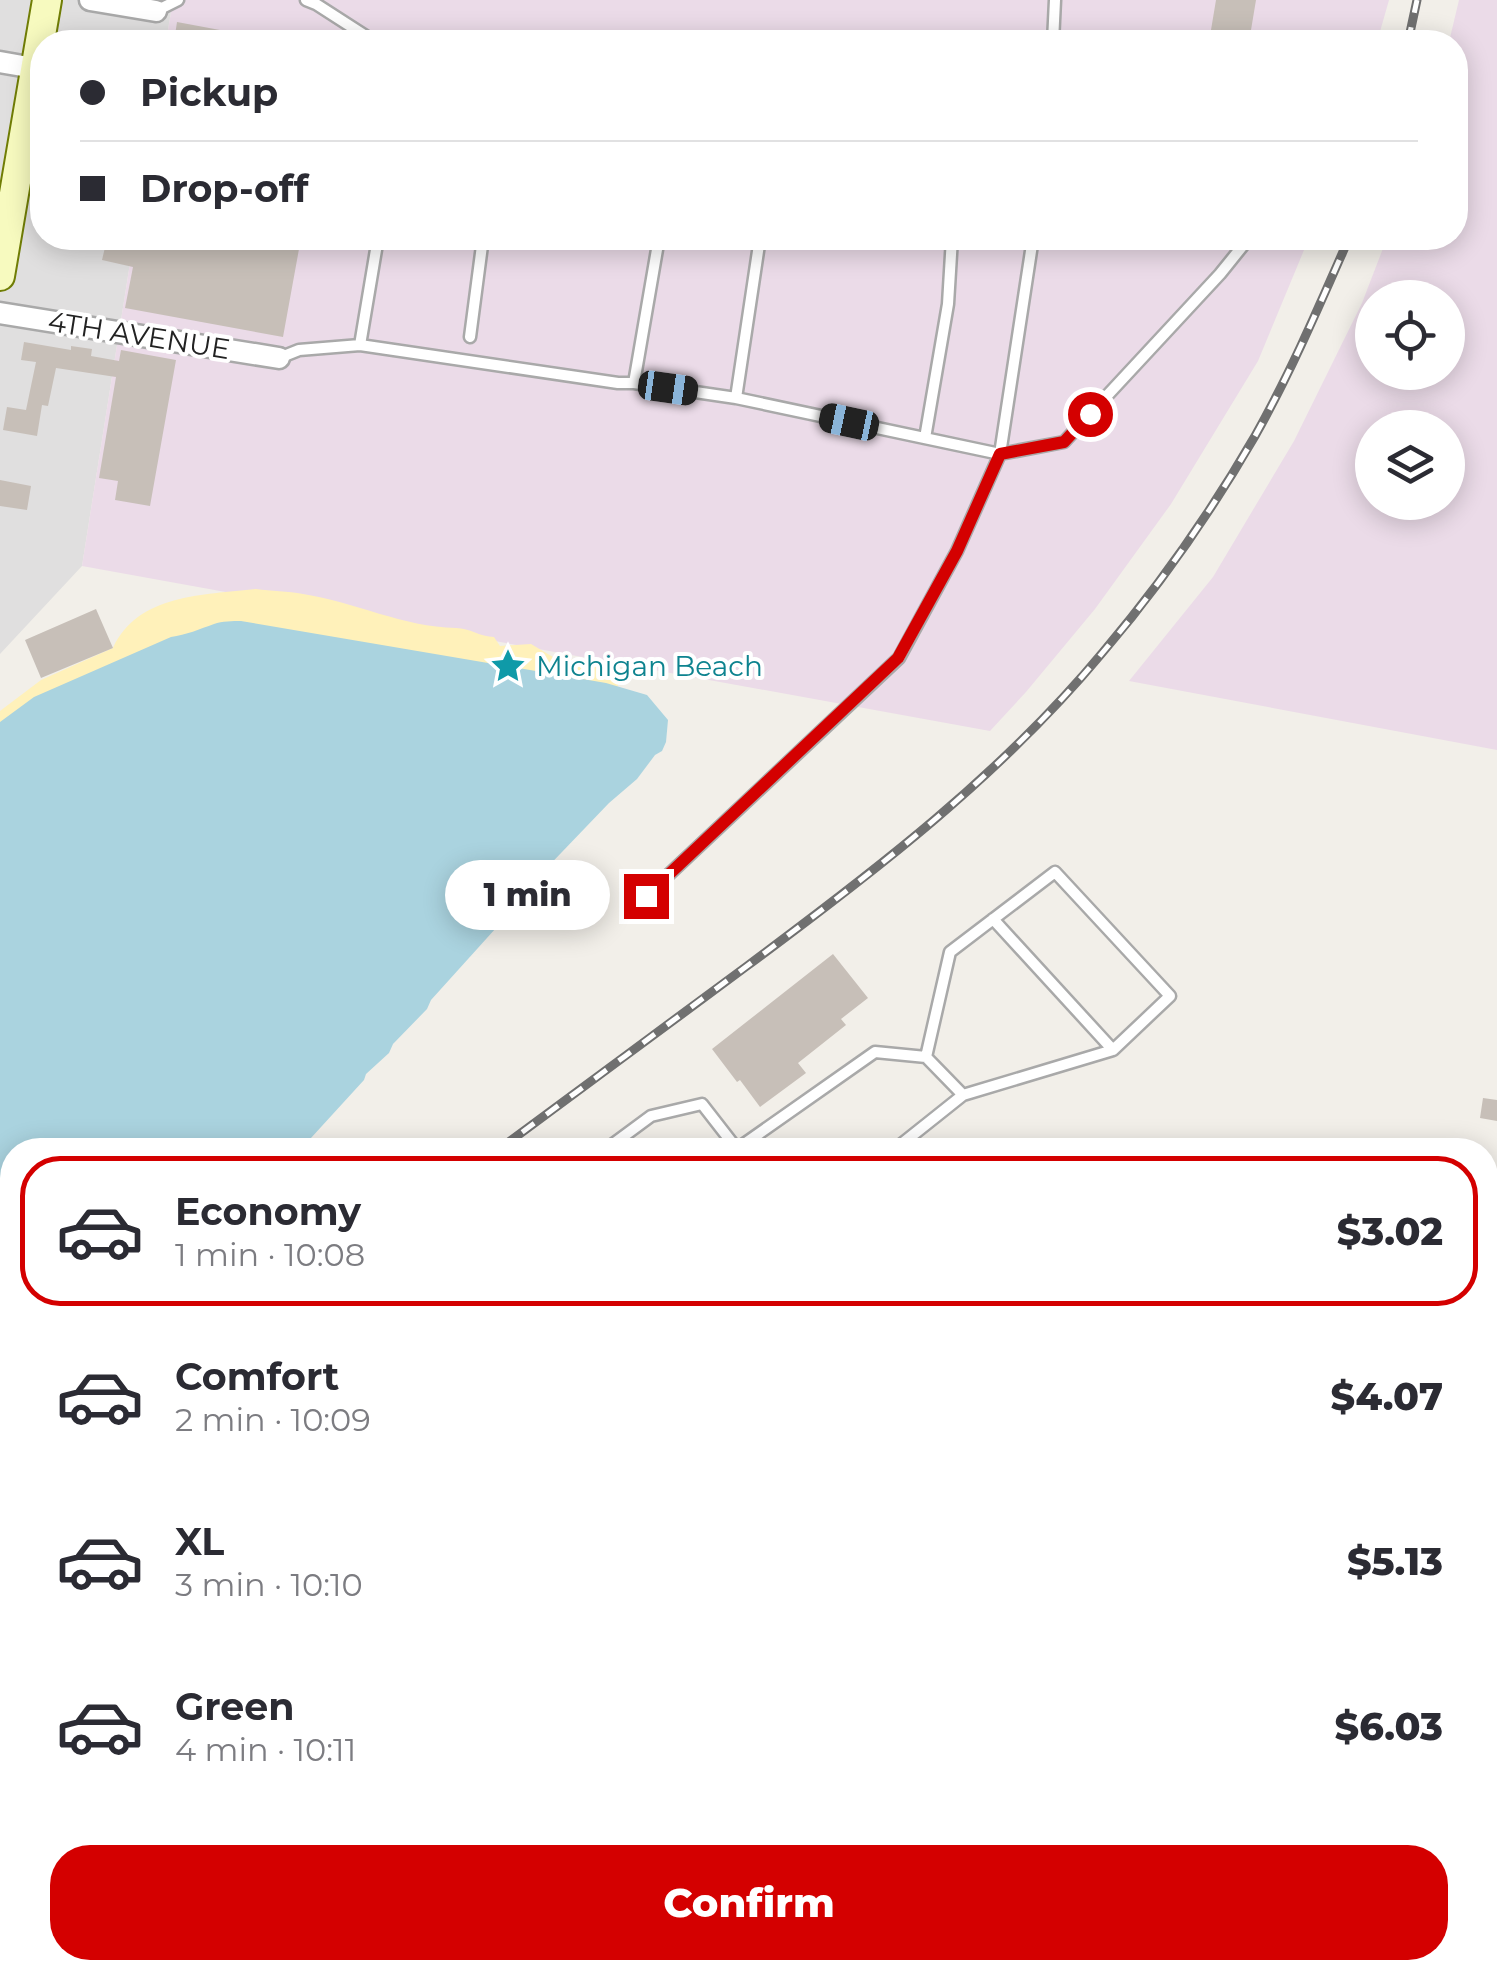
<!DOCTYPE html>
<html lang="en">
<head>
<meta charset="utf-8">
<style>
	body { margin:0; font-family:Montserrat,sans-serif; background:#f2f2f3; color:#2b2b33; height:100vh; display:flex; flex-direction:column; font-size:38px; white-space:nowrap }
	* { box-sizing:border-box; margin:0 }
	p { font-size:32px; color:#7c7c81 }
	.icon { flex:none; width:55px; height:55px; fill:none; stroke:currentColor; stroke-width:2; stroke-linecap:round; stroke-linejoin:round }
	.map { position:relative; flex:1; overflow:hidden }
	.panel { position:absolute; left:0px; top:1138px; width:1498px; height:842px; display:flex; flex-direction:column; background:#fff; border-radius:40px 40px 0 0; box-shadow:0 5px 25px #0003 }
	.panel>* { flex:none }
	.guide { position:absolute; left:30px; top:30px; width:1438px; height:220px; border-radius:40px; box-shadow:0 5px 25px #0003; display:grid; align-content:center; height:220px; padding:0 50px; background:#fff }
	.controls { position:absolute; left:1355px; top:280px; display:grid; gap:20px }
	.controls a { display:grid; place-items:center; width:110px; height:110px; border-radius:50%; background:#fff; box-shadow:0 5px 25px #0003; font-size:50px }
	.end { position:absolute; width:45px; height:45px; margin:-22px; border:12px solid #d40000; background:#fff; box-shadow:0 0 0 5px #fff }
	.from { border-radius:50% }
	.bubble { position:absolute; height:70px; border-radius:35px; background:#fff; box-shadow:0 5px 25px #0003; font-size:32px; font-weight:800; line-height:70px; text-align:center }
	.car { position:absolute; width:30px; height:60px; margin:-30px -15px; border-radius:12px; box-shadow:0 0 8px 2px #0007; background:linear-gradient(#222 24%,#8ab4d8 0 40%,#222 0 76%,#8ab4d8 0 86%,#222 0) }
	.guide b { display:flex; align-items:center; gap:35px; height:95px; font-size:38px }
	.guide b+b { border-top:2px solid #e1e1e2 }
	.guide i { width:25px; height:25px; background:#2b2b33 }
	ul { padding:18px 0 0; list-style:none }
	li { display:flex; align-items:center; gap:30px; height:150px; margin:0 20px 15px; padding:0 30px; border:5px solid transparent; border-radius:40px }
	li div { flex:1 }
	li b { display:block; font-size:38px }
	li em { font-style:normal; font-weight:800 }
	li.on { border-color:#d40000 }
	li>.icon { width:90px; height:90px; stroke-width:1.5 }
	.cta { display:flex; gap:20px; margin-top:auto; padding:20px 50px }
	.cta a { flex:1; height:115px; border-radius:40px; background:#d40000; color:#fff; font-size:40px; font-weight:800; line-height:115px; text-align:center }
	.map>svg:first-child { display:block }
	.residential { fill:#e0dfdf }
	.industrial { fill:#ebdbe8; fill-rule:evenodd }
	.sand { fill:#fff1ba }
	.water { fill:#aad3df }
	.building { fill:#c7bfb8 }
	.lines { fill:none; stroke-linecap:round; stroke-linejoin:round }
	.lane-casing { stroke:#a9a9a9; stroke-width:15 }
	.street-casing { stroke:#a9a9a9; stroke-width:25 }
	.secondary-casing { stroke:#707d05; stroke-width:32 }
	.highway-casing { stroke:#dc2a67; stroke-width:40 }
	.lane { stroke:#fff; stroke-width:10 }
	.street { stroke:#fff; stroke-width:20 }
	.secondary { stroke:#f7fabf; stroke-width:28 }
	.highway { stroke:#e892a2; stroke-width:35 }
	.rail-casing { stroke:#707070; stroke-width:9 }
	.rail { stroke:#fff; stroke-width:5; stroke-dasharray:15; stroke-linecap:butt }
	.highway-bridge-casing { stroke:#dc2a67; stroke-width:40; stroke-linecap:butt }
	.highway-bridge { stroke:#e892a2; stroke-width:35 }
	.route { stroke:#d40000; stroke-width:12 }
	.labels { text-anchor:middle; stroke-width:8; stroke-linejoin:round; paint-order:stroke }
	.street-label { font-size:28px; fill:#222; stroke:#fff }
	.culture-label { font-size:28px; fill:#0d838f; stroke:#fff; text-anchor:start }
</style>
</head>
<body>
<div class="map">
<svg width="1497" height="1978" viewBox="0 0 1497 1978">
	<rect width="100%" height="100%" fill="#f2efe9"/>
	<path class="residential" d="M0 0H173L166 42H42V238H134L82 566 0 654Z
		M0 1804 12 1806V1968H1485V1956L1497 1958V1978H0Z"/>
	<path class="industrial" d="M173 0H1389L1377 42H166Z
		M1459 0H1497V750L1129 681 1213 577 1294 441 1362 303 1387 238H1455V42H1449ZM1372 298H1448V372H1372ZM1372 428H1448V502H1372Z
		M134 238H1309L1258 361 1171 504 1095 609 1026 692 990 731 82 566Z"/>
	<path class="sand" d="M256 589C271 591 288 591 303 594 355 602 403 627 456 628 470 628 480 637 494 637L500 646 531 644 553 657 599 663 625 673 613 694 0 741V711L41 680 113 648C138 594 203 595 256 589Z"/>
	<path class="water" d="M241 621 606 683 647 695 668 720 666 742 662 751 655 755 637 779 609 803 538 877 525 896 431 1000 427 1009 393 1044 389 1053 366 1074 364 1080 300 1150H12V1389L0 1399V722L34 697 171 637C186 635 200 629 214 624 222 621 233 621 241 621Z"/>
	<path class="building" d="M1216 0H1256L1249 42H1209Z
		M177 22 252 36 251 42H174Z
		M138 238H301L283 337 125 308 133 267 102 260 107 239 136 246Z
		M24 342 71 350V346L92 349 91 356 119 361 121 350 176 360 150 506 115 500 118 481 99 478 116 377 56 368 48 406 42 405 37 436 3 430 7 407 26 410 36 362 21 360Z
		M0 480 31 486 27 510 0 506Z
		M96 609 113 648 41 678 25 640Z
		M833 954 868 998 841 1019 846 1025 798 1063 806 1073 760 1107 740 1080 737 1082 712 1049Z
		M1483 1098 1497 1100V1121L1480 1118Z"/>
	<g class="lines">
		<defs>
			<path id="lane" d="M306 0 316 4 375 42
				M156 11 178 0
				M1053 42 1055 0
				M659 238 634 383 736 398 1000 454 1064 442 1220 274 1249 238
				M470 337 483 238
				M360 345 618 383H634
				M279 358 299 350 360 345 378 238
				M736 398 760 238
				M925 438 948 304 952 238
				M646 896 899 658 957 551 1000 454 1033 238
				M926 1057 950 952 1055 872 1170 996 1113 1050 993 919
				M963 1095 1113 1050
				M605 1150 651 1116 702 1104 737 1149 875 1052 926 1057 963 1095 894 1150
				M0 1601 12 1592"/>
			<path id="street" d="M90 0 156 11
				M0 62 34 68
				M0 313 279 358
				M1485 1239 1497 1240
				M1485 1777 1497 1779
				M315 1978 318 1968
				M1090 1978 1091 1968"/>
			<path id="secondary" d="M0 276 47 0"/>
			<path id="highway" d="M0 1468 12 1472
				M1485 1831 1497 1833
				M1485 1889 1497 1891"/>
		</defs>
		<use href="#lane" class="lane-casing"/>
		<use href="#street" class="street-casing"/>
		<use href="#secondary" class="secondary-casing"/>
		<use href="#highway" class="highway-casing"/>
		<use href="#lane" class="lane"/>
		<use href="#street" class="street"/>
		<use href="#secondary" class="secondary"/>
		<use href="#highway" class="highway"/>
		<defs>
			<path id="rail" d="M1408 42 1417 0
				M498 1150C581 1089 664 1027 747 966 875 871 1001 775 1103 652 1160 585 1211 512 1255 436 1291 372 1320 304 1349 238
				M0 1533 12 1524"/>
		</defs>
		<use href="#rail" class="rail-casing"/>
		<use href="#rail" class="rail"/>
		<defs>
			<path id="highway-bridge" d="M0 1533 12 1537"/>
		</defs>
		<use href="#highway-bridge" class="highway-bridge-casing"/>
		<use href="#highway-bridge" class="highway-bridge"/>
	</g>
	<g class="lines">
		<path class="route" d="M646 896 898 658 957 551 1000 454 1064 442 1090 414"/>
	</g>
	<defs>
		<symbol id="sight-bare" viewBox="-9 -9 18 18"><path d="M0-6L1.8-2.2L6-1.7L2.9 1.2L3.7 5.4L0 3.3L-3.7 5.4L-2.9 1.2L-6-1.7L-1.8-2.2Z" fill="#0f9aa8" stroke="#fff" stroke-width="2.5" paint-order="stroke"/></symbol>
	</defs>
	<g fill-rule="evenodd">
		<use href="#sight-bare" x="483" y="641" width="50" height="50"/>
	</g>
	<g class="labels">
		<g class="street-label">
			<text transform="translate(139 335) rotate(9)" y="10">4TH AVENUE</text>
		</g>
		<g class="culture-label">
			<text x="536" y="676">Michigan Beach</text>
		</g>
	</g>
</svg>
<div class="controls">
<a><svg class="icon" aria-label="locate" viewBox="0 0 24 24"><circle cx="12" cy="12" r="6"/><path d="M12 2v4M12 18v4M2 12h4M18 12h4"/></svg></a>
<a><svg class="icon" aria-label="layers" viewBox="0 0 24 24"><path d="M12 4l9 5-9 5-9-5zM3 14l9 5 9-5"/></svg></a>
</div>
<i class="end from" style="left:1090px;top:414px"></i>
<i class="end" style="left:646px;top:896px"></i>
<div class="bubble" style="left:445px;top:860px;width:165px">1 min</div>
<i class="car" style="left:668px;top:388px;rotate:98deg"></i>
<i class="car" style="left:849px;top:422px;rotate:282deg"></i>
<div class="guide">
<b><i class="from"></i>Pickup</b>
<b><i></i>Drop-off</b>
</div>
<section class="panel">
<ul>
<li class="on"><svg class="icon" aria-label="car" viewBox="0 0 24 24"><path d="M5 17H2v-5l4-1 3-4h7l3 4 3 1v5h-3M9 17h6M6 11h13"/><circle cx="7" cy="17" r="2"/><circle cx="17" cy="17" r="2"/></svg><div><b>Economy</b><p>1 min · 10:08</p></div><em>$3.02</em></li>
<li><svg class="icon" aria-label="car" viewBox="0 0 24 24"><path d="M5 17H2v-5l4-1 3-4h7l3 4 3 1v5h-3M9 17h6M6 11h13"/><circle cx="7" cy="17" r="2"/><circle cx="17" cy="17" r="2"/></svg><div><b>Comfort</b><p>2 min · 10:09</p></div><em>$4.07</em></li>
<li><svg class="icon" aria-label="car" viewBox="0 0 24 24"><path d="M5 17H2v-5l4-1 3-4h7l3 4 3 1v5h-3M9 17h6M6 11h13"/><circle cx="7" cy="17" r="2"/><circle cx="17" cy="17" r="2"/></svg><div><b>XL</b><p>3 min · 10:10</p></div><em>$5.13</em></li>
<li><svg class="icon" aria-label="car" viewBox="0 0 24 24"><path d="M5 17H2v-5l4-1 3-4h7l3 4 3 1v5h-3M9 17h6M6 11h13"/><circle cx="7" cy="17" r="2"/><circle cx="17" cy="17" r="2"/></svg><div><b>Green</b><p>4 min · 10:11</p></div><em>$6.03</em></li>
</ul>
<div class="cta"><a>Confirm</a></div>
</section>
</div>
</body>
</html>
